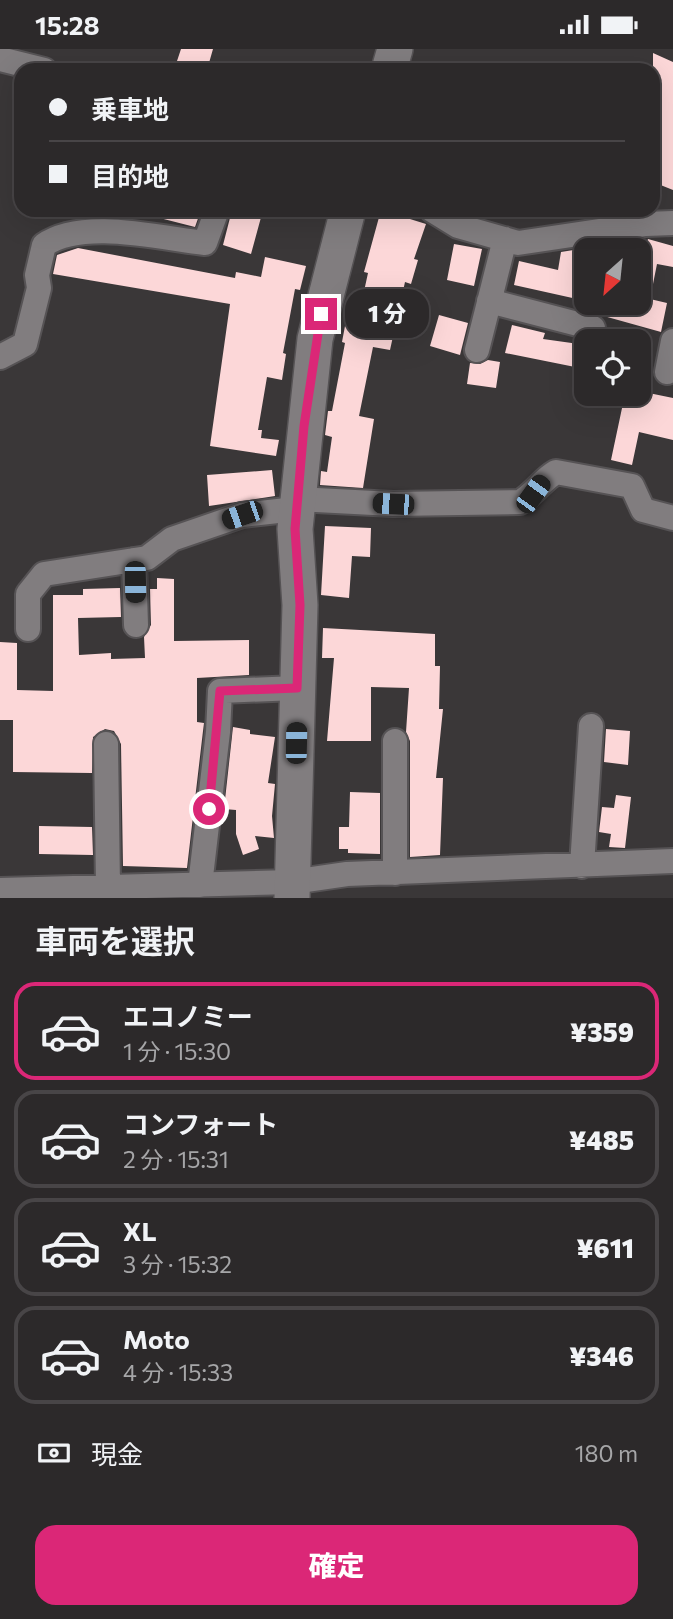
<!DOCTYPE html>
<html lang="ja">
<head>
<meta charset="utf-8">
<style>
	body { margin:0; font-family:Commissioner,"Noto Sans JP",sans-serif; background:#343132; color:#f1f3f6; height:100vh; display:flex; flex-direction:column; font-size:26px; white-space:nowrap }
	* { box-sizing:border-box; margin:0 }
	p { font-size:23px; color:#a6a6a8 }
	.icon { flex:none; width:38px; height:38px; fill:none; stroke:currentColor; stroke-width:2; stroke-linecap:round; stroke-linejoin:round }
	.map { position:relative; height:849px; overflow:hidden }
	.sheet { display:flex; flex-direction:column; background:#2c292a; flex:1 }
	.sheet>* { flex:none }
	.banner { position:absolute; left:14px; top:14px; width:646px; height:154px; border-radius:21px; box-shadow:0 7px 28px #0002,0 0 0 2px #484547; display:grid; align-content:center; height:154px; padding:0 35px; background:#2c292a }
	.needle { width:46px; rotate:207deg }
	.fabs { position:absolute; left:574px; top:189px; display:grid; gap:14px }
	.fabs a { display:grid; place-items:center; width:77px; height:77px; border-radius:14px; background:#2c292a; box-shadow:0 7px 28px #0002,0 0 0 2px #484547; font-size:35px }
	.end { position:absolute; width:32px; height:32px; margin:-16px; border:9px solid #db2777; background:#fff; box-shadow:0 0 0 4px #fff }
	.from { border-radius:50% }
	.bubble { position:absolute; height:49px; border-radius:21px; background:#2c292a; box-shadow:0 7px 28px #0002,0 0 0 2px #484547; font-size:23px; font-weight:800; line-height:49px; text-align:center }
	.car { position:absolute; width:21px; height:42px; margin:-21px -10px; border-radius:9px; box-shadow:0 0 5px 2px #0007; background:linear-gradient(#222 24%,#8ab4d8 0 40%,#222 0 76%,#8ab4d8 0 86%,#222 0) }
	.banner b { display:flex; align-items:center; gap:24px; height:66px; font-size:26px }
	.banner b+b { border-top:2px solid #484547 }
	.banner i { width:18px; height:18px; background:#f1f3f6 }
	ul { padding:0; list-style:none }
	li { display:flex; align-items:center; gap:21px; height:98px; margin:0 14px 10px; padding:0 21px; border:4px solid #484547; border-radius:21px }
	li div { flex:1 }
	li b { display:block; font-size:26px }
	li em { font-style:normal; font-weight:800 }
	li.selected { border-color:#db2777 }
	li>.icon { width:63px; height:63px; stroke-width:1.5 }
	h2 { padding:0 35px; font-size:32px; line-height:84px }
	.pay { display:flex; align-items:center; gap:18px; height:77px; padding:0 35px; font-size:26px }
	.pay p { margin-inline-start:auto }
	.action { display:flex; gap:14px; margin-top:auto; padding:14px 35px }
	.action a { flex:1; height:80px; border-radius:21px; background:#db2777; color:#fff; font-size:28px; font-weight:800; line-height:80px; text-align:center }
	.status { display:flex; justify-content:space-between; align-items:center; height:49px; padding:0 35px; background:#2c292a; direction:ltr }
	.status svg { height:19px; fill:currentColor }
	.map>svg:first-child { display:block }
	.building { fill:#fcd7d8 }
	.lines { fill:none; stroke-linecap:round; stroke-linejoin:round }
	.street-casing { stroke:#565355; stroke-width:28 }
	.secondary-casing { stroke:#565355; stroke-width:38 }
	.street { stroke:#817d7f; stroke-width:24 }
	.secondary { stroke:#817d7f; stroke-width:35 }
	.route { stroke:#db2777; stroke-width:9 }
</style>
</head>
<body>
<div class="status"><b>15:28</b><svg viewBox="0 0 49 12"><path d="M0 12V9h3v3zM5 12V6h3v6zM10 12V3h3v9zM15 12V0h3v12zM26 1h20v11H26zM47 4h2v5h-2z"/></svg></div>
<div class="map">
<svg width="673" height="849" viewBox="0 0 673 849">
	<rect width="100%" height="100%" fill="#3a3738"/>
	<path class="building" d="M181 0H213L207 21H174Z
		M653 4 673 13V141L653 133Z
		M145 161H201L195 178 144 165Z
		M232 161H263L251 205 223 196Z
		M381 161 426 175 414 210 418 211 411 235 405 233 390 301 373 298 359 367 374 370 363 439 320 436 321 422 327 423 332 388 325 386 328 362H332L345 294 342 293 345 277 356 279 368 224 364 223Z
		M648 190 673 197V218L657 215 650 250 667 254 661 283 575 259 576 254H639V191L647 193Z
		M454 195 482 200 474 237 447 231Z
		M78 199 235 229 236 223 261 228 265 208 306 217 300 241 295 240 283 304 286 305 282 331 267 328 258 381H262L261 389 279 391 276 407 210 397 230 255 53 225 57 206Z
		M586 199V252L514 236 519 212 558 221 561 203Z
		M439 266 468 274 460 306 430 297Z
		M512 276 545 284 543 290 586 296 585 320 505 304Z
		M488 311 500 313 496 339 467 335 470 314 480 315Z
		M639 342 673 349V391L639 383 632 416 611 411 625 345H639Z
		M272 421 275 447 209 457 207 426Z
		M325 477 371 479 370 508 352 507 349 549 321 546Z
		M157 529 174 530V592L249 591V626L197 629V673L204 674 203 682 187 819 123 817 121 695 114 682 105 680 93 688 92 724 13 723V671H0V593L17 594V641L53 642V546H83V540L120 539 121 568 78 569 79 606 111 604V610L145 609 144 588 151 576 150 540H157Z
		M323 579 435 585V617H440L439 660H443L436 729H443L440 806 410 808V692L406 683 409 639 371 638V692H327L334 609H322Z
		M233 678 250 681V685L275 688 268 734 275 735 272 767 274 789 255 787 259 800 243 806 236 785V761L224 760Z
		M606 680 630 682 628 716 604 713Z
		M350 743 380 744V805L348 804V800H339V778H349Z
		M616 746 631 748 625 799 609 798 611 785 599 783 602 758 614 759Z
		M39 777 92 778 93 806 39 805Z"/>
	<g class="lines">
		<defs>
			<path id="street" d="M0 10 44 21
				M432 161 458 177 518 194 646 175 673 174
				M489 252 593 279
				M477 301 505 190
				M0 308 25 295 39 239 37 226 44 196C82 169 160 189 205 194L217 161
				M667 323 673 292
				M297 450 393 455 520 453C535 444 542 431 556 423L632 437 643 461 673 469
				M134 511 136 576
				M28 580V545L44 525 147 509 172 490 242 466 296 460
				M106 695 108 837
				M582 817 591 677
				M395 824V692
				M200 836 218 683 220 642 297 639
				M0 841 292 833 347 825 673 812"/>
			<path id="secondary" d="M389 21 395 0
				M292 849 300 556 295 480 315 290 348 161"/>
		</defs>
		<use href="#street" class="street-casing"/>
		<use href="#secondary" class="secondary-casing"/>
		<use href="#street" class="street"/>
		<use href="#secondary" class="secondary"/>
	</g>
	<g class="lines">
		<path class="route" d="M209 760 220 642 297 639 300 556 295 480 304 377 321 265"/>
	</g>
</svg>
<div class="fabs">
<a><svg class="needle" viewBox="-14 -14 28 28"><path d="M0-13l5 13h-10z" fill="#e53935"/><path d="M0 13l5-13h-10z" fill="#a6a6a8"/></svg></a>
<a><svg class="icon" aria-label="locate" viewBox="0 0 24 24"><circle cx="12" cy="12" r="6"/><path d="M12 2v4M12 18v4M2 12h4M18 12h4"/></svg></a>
</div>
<i class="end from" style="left:209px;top:760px"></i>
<i class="end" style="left:321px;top:265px"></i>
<div class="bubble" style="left:345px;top:240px;width:84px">1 分</div>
<i class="car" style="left:533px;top:445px;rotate:36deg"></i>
<i class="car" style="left:393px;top:455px;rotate:273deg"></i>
<i class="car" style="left:242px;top:466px;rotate:251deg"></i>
<i class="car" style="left:135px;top:533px;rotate:179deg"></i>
<i class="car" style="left:296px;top:694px;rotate:1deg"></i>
<div class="banner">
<b><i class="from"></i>乗車地</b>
<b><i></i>目的地</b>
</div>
</div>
<section class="sheet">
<h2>車両を選択</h2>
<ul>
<li class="selected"><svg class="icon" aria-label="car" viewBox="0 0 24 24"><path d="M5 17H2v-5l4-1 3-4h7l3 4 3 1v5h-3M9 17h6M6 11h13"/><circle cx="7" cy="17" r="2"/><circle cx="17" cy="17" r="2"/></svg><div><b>エコノミー</b><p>1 分 · 15:30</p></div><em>¥359</em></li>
<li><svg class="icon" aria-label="car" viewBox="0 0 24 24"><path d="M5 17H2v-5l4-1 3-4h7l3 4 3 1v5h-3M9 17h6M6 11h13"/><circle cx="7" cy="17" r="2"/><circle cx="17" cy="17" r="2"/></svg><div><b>コンフォート</b><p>2 分 · 15:31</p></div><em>¥485</em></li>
<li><svg class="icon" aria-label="car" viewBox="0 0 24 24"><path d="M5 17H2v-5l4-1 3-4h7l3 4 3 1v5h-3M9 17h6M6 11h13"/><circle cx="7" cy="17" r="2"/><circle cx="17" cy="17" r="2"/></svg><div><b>XL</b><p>3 分 · 15:32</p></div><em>¥611</em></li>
<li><svg class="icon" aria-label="car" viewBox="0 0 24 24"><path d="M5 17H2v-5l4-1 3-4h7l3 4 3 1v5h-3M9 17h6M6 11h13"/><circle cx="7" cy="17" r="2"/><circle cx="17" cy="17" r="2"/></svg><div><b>Moto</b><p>4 分 · 15:33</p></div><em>¥346</em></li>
</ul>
<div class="pay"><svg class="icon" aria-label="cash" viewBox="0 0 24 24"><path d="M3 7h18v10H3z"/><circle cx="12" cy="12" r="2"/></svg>現金<p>180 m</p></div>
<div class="action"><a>確定</a></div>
</section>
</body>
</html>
